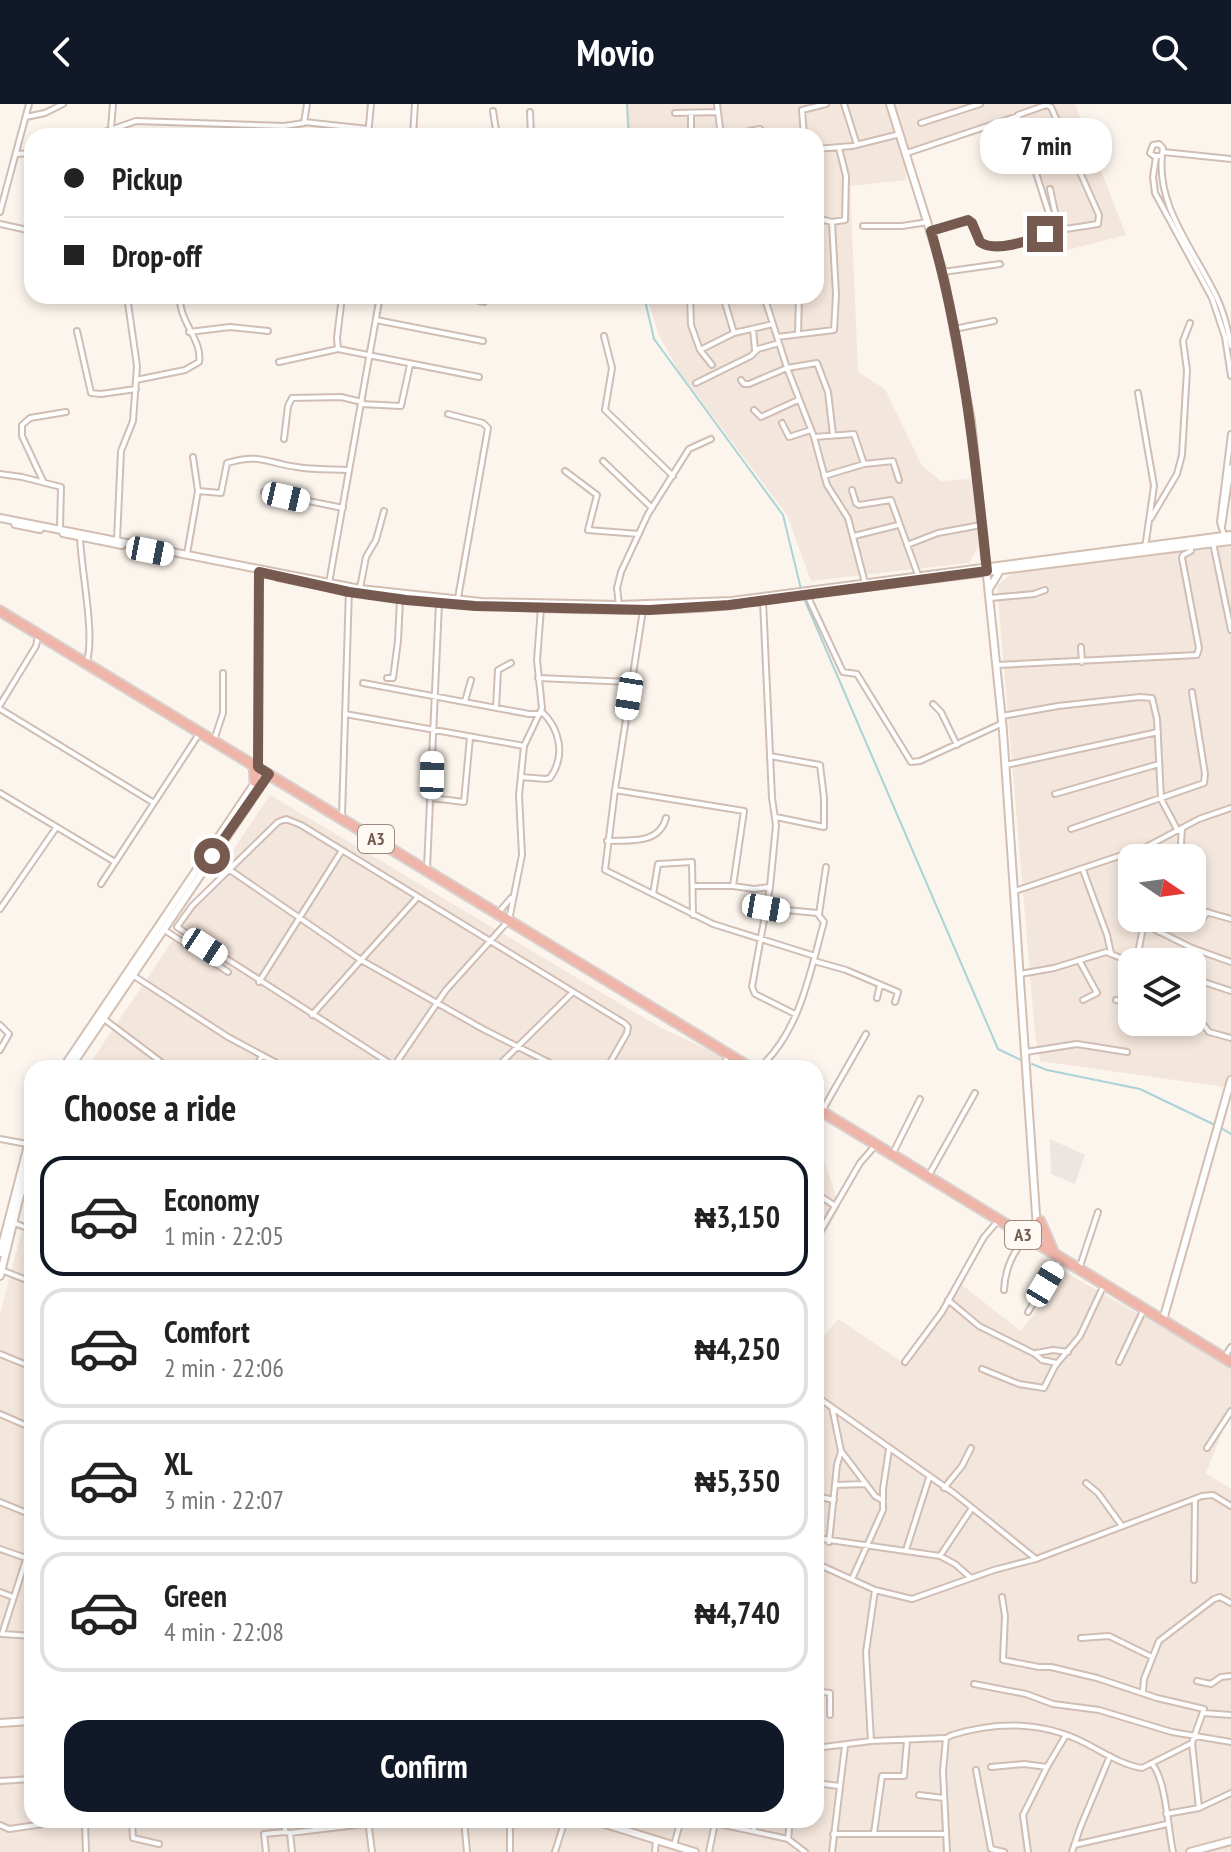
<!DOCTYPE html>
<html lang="en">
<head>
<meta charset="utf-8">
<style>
	body { margin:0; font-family:"PT Sans Narrow",sans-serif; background:#f6f6f6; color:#222; height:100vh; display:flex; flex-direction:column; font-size:30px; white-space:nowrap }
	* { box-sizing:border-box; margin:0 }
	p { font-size:26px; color:#767676 }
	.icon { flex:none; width:44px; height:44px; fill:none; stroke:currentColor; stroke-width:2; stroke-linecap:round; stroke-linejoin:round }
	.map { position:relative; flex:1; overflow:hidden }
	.sheet { position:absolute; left:24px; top:956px; width:800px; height:768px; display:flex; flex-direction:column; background:#fff; border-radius:24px; box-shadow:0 4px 12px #0003 }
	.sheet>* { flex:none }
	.hud { position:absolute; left:24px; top:24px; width:800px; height:176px; border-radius:24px; box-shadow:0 4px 12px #0003; display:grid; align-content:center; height:176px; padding:0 40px; background:#fff }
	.needle { width:52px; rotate:103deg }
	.fabs { position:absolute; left:1118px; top:740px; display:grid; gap:16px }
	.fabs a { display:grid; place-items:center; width:88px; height:88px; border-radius:16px; background:#fff; box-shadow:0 4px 12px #0003; font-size:40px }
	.end { position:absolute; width:36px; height:36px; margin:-18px; border:10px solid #765a50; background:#fff; box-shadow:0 0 0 4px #fff }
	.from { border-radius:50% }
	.bubble { position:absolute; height:56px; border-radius:24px; background:#fff; box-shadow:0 4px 12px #0003; font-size:26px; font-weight:700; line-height:56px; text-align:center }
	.car { position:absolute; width:24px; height:48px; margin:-24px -12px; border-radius:10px; box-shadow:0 0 6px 2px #0007; background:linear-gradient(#fff 24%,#345 0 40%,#fff 0 76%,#345 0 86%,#fff 0) }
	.hud b { display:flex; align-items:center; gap:28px; height:76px; font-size:30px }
	.hud b+b { border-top:2px solid #e0e0e0 }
	.hud i { width:20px; height:20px; background:#222 }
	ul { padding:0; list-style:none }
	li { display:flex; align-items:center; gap:24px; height:120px; margin:0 16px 12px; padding:0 24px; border:4px solid #e0e0e0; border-radius:24px }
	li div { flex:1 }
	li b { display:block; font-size:30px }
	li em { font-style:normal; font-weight:700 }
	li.current { border-color:#111827 }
	li>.icon { width:72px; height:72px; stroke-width:1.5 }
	h2 { padding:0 40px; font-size:36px; line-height:96px }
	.cta { display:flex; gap:16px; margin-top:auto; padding:16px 40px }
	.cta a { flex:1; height:92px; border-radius:24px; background:#111827; color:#fff; font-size:32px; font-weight:700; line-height:92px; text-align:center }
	header { display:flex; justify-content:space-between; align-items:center; height:104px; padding:0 40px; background:#111827; color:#fff; font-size:36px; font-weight:700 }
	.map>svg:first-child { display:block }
	.residential { fill:#f3e6dc; fill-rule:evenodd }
	.industrial { fill:#ece5e1 }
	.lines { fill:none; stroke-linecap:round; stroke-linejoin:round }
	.stream { stroke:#a9d3d6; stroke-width:2 }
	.street-casing { stroke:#d0beb5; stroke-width:8 }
	.secondary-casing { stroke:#d3beb2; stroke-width:10 }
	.highway-casing { stroke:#d9d1ce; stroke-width:13 }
	.street { stroke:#fff; stroke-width:4 }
	.secondary { stroke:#fff; stroke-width:6 }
	.highway { stroke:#f0b5a9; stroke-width:9 }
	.route { stroke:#765a50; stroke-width:10 }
	.labels { text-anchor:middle; stroke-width:6; stroke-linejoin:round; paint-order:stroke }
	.shield { fill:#fef9f3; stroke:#9f8a81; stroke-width:2 }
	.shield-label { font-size:18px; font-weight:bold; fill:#765a50 }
</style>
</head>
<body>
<header><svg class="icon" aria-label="back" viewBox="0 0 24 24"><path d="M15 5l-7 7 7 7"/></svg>Movio<svg class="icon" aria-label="search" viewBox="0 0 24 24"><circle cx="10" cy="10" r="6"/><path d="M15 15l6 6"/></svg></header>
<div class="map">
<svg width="1231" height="1748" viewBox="0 0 1231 1748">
	<rect width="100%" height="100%" fill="#fcf5ed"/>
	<path class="residential" d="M626 0H888L905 56 906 76 850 82 858 268 885 285 922 362 941 377 972 375 979 442 969 459 811 477 787 411 678 266 658 229 647 192H816V32H627Z
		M894 0H1075L1126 131 1055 149 1046 87 1037 52 1022 8 910 47Z
		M1231 442V979L1224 983 1040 957 1035 930 997 482 1012 469ZM1132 754H1192V814H1132ZM1132 858H1192V918H1132Z
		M270 691 661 924 747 964H87Z
		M816 1033 840 1103 816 1146Z
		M32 1089V1716H816V1242L838 1215 908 1262 962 1181 1021 1227 1065 1168 1231 1263V1305L1206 1369 1231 1385V1748H0V1210Z"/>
	<path class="industrial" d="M1050 1035 1085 1051 1075 1080 1051 1070Z"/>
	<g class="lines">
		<path class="stream" d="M627 0 629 32
			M644 192 654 235 783 411 801 485
			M803 492 998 945 1021 956
			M1032 960 1047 966 1140 985 1215 1021
			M1221 1024 1231 1030"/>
		<defs>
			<path id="street" d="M717 0 721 32
				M844 0 857 41
				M493 7 497 32
				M530 8 531 32
				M675 9 718 8
				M691 9V32
				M1018 11 1046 1 1051 3 1099 111 1098 120 1059 126 1050 85
				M26 13 45 9 63 0
				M304 18 368 25
				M921 19 980 0
				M111 25 113 0
				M93 32 136 17 284 22
				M285 32 284 22 304 19 307 0
				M368 32 371 0
				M413 32 415 0
				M654 32 662 28H691
				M747 32 749 27 760 25
				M804 32 802 6 826 0
				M816 45 852 42 900 30
				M1163 48 1231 55
				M907 49 1018 12 1051 116 1048 127 1043 132 1005 141 986 142 980 138 969 116 931 127
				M16 50 32 49
				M1160 52H1154L1150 49 1153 41 1159 40 1163 44C1153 100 1194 145 1217 194 1224 209 1228 225 1231 242
				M1156 53 1153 73 1155 89 1212 194 1225 233 1231 272
				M0 108 29 0
				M816 114 832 118 845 116 846 72 839 44
				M0 120 32 127
				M863 122H902L928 118
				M943 168 1000 160
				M334 192 342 193
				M342 192 337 234 338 245 479 273
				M460 192 484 198
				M690 192 691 221 700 246 734 229 773 220
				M723 192 734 229
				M764 192 787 264 814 333 827 381 848 414 865 479
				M376 216 483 237
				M753 225 755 246
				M954 225 994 217
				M77 227 91 289 101 290 136 285
				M189 228 230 223 268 227
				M798 230 799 192
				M604 232 612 264 605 306 673 372
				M777 233 834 226 836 191 832 118
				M700 246 712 261
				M279 258 338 245
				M136 276 185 266 199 258C203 236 178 217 180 192
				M741 276 744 280H749L787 264 817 259 828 288 833 331
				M696 279 751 252 758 245 779 239
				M1138 289 1154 382 1145 444
				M361 300 401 302 410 261
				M754 306 761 313 798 296
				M448 310 483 319 488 324 458 494
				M782 319 789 333 811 326
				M814 333 854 330 864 360 824 372
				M284 335 288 302 292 294 341 293 362 298
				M603 357 652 404
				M864 360 893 357 899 376
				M565 367 597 391 588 426 639 430
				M0 370 22 373 61 383 60 424
				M43 377 22 332V321L30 314 66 308
				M852 386 856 399 859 401 891 396 918 471
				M198 387 221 389 227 359C261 349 266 359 297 363 314 366 332 365 349 366
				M264 388 343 404
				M1151 414 1177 370 1182 351 1187 266 1183 237 1190 219
				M1222 423 1231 363
				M1224 431 1220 418 1231 330
				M854 432 898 421
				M80 433C81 466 95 529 87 557
				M117 436 121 347 133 317 137 262 127 192
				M1213 439 1231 526
				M907 441 938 429 981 421
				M187 450 198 387 193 353
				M329 479 380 192
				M360 484 366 453 376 436 384 407
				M807 491 843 568 857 570 911 658 920 657 1003 619
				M990 494 1034 490 1045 486
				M763 497 772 694 776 721 770 783 752 883 755 890 795 910
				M619 501 617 484 621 468 648 410 689 345 711 335
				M643 506 615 686 744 707 733 782 754 785 770 783
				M1081 543 1082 558
				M997 561 1197 551 1199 544 1182 454 1183 451 1191 447V442
				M387 574H393L398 537 400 495
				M538 574 630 578
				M363 579 529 610H540
				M465 597 471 576
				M933 600 941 608 957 641
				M0 601 36 542 38 532
				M496 604 498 566 511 559
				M0 605 154 699
				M345 610 524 642 542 604 537 556 541 504
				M1002 612 1058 602 1140 593 1152 594 1157 615 1161 695 1178 727
				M214 636 223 609V569
				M770 652 820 661 824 694V723L776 713
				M1006 661 1158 628
				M258 662 259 468
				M521 673 546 675 550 674C566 652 560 624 541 607
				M615 686 605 766 713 820 815 852
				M0 689 115 758
				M1055 690 1159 660
				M432 694 464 698 470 633
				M342 712 349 485
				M1071 725 1204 679 1205 670 1192 588
				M607 737C629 736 659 741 666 714
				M1122 752 1132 771
				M1180 754 1182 724
				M427 764 439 499
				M230 766 361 856 312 911
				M1083 766 1107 831 1111 849
				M101 780 199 630
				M693 782H733
				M1015 787 1146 743 1199 715 1231 704
				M653 790 658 760 692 758 693 811
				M417 794 361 856 483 925 560 964
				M1192 804 1231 815
				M0 805 56 724
				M499 808 511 794
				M819 810 826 763
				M1199 818 1208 808
				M1144 820 1192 844 1231 858
				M163 825 228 868
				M1159 828 1167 814
				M1137 854 1145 814
				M1079 856 1097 889 1083 896
				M814 857 846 866 898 888 895 898
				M1020 870 1054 864 1106 848 1131 858 1137 854 1152 858
				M134 872 228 933 286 964
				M1192 874 1231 887
				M259 878 341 748
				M877 894 880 881
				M1116 896 1132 899
				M104 915 169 964
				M1192 915 1203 920 1209 928 1231 934
				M0 921 9 930 0 946
				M1026 948 1077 940 1127 948
				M394 962 177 823 192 802 278 718 286 715 301 721 624 919 628 923 627 929 607 964
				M255 964 262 952
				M397 964 394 962 446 886 509 816 522 751 519 691 524 642
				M496 964 572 889
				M724 964 727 952
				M759 964C800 928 810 868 824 818L817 809 766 804
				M822 1007 866 930
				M0 1035 27 1040
				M893 1049 920 995
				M929 1071 975 989
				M19 1087 32 1090
				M816 1089 835 1102
				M12 1118 32 1126
				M816 1135 860 1059 874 1043
				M1080 1162 1098 1108
				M1 1166 32 1178
				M1004 1186C1005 1166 1011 1150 1025 1135
				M948 1196 979 1222 1035 1250 1042 1256 1057 1259
				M1028 1208 1060 1156
				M1036 1249 1053 1246 1068 1248
				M0 1250 32 1263
				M1224 1254 1231 1243
				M905 1258 942 1208 984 1133 997 1118
				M1119 1258 1143 1207
				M982 1265 1019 1280 1044 1284 1055 1262 1080 1232 1103 1183
				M816 1292 955 1390 1036 1455
				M832 1303 841 1347 875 1392 882 1396
				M0 1310 32 1324
				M1207 1344 1231 1307
				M1086 1379 1098 1389 1122 1422
				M835 1381 866 1380
				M944 1384 962 1362 971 1344
				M816 1392 834 1396
				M0 1398 32 1411
				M816 1434 940 1452 955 1460 971 1474
				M829 1438 837 1361 841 1347
				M0 1445 26 1454
				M906 1446 929 1374
				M940 1452 972 1404
				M822 1462 875 1486 912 1495 994 1466 1036 1455 1202 1392 1213 1391 1231 1402
				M852 1475 883 1406V1385L889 1345
				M1194 1476 1195 1395
				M0 1488 13 1493
				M1002 1493 1005 1512 1003 1556 1039 1563H1051L1097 1574 1157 1594 1204 1605 1192 1639 1199 1704 1166 1710
				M2 1530 32 1437
				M3 1530 32 1532
				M1081 1534 1109 1532 1152 1553
				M1197 1577 1211 1580 1221 1573 1231 1572
				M974 1580 1026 1590 1053 1600 1099 1606 1172 1628 1231 1638
				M816 1587 830 1589V1611
				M1143 1587 1144 1575 1159 1537 1214 1495 1220 1493 1231 1499
				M1204 1609 1231 1611
				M871 1637 866 1548 875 1486
				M816 1644 871 1637 945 1634
				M1152 1660C1166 1675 1168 1726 1173 1748
				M991 1663 1024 1660 1047 1663 1066 1631
				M976 1666 991 1745 1004 1748
				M0 1677 32 1675
				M816 1679 839 1682
				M919 1691 944 1694
				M1199 1704 1231 1689
				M132 1716 133 1734 159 1740
				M285 1716V1728L290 1729 398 1716
				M368 1716 372 1748
				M464 1716 467 1748
				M715 1716V1719L788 1735 805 1748
				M85 1718 86 1748
				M0 1721 9 1725 58 1718 119 1716
				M754 1726 755 1716
				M290 1729 292 1748
				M874 1729 882 1672H904L907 1636
				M833 1730H946
				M788 1735 790 1716
				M674 1741 681 1716
				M1074 1741 1167 1720
				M266 1748 264 1730 285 1728
				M510 1748V1716
				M555 1748 565 1716
				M655 1748 656 1736
				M709 1748 715 1719
				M832 1748 845 1642
				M947 1748 943 1667 946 1634 952 1631C998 1617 1042 1617 1085 1639 1103 1648 1122 1661 1142 1664L1192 1639
				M1028 1748 1023 1711 1047 1663
				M1072 1748 1080 1724 1110 1652"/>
			<path id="secondary" d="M890 0 943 168 971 317 1003 627 1038 1140
				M0 414 360 485 481 498 619 501 732 497 1231 431
				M15 420 40 425
				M63 429 122 441
				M278 473C377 494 474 503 575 505 630 506 686 507 740 500
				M989 485 1001 465
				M835 487 1231 437
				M755 498 804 491
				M63 964 257 676
				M70 964 269 670
				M0 1149 32 1026
				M0 1172 32 1043
				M1163 1216 1231 976
				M0 1619 32 1617
				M592 1716 695 1748
				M1190 1748 1231 1737"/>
			<path id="highway" d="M0 507 751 964
				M254 661 255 678
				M816 1004 1231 1258
				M1040 1117 1053 1147"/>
		</defs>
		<use href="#street" class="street-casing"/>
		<use href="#secondary" class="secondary-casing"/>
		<use href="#highway" class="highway-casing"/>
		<use href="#street" class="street"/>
		<use href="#secondary" class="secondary"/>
		<use href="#highway" class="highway"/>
	</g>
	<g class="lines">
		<path class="route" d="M212 752 269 670 258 663 259 468 349 488 406 496 475 502 649 506 729 501 987 467C975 352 963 239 931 127L968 116 972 119 980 138C995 149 1029 137 1045 130"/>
	</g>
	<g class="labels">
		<g class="shield">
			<rect x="358" y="721" width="36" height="28" rx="6"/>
			<rect x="1005" y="1117" width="36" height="28" rx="6"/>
		</g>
		<g class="shield-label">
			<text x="376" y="741">A3</text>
			<text x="1023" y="1137">A3</text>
		</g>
	</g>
</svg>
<div class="fabs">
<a><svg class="needle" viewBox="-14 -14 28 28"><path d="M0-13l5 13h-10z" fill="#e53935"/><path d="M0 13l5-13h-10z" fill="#767676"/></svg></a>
<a><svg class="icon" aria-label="layers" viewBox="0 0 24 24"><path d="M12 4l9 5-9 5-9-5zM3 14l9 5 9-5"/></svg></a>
</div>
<i class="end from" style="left:212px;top:752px"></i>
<i class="end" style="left:1045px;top:130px"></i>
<div class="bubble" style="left:980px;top:14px;width:132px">7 min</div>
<i class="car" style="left:286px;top:393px;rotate:103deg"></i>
<i class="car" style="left:150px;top:447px;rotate:101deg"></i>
<i class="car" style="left:629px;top:592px;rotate:189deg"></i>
<i class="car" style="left:432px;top:671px;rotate:1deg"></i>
<i class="car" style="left:766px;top:804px;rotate:100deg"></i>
<i class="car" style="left:205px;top:843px;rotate:123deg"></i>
<i class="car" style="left:1045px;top:1180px;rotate:31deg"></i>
<div class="hud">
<b><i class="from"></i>Pickup</b>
<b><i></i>Drop-off</b>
</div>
<section class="sheet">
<h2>Choose a ride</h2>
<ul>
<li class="current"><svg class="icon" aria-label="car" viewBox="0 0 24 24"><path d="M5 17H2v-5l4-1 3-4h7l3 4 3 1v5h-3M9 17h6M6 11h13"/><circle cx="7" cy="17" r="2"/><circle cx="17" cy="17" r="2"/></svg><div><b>Economy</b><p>1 min · 22:05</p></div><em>₦3,150</em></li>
<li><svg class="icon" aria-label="car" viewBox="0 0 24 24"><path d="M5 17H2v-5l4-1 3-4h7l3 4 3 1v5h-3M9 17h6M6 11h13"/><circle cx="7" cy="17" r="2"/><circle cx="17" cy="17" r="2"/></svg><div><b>Comfort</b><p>2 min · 22:06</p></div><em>₦4,250</em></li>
<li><svg class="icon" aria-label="car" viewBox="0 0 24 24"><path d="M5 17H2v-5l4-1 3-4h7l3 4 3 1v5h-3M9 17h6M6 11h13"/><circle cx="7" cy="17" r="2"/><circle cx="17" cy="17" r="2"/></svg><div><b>XL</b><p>3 min · 22:07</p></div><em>₦5,350</em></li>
<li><svg class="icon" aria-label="car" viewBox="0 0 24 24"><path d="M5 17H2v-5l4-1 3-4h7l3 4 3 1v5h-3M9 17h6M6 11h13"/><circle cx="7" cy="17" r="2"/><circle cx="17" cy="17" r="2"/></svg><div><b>Green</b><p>4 min · 22:08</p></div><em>₦4,740</em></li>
</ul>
<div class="cta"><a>Confirm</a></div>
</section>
</div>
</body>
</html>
